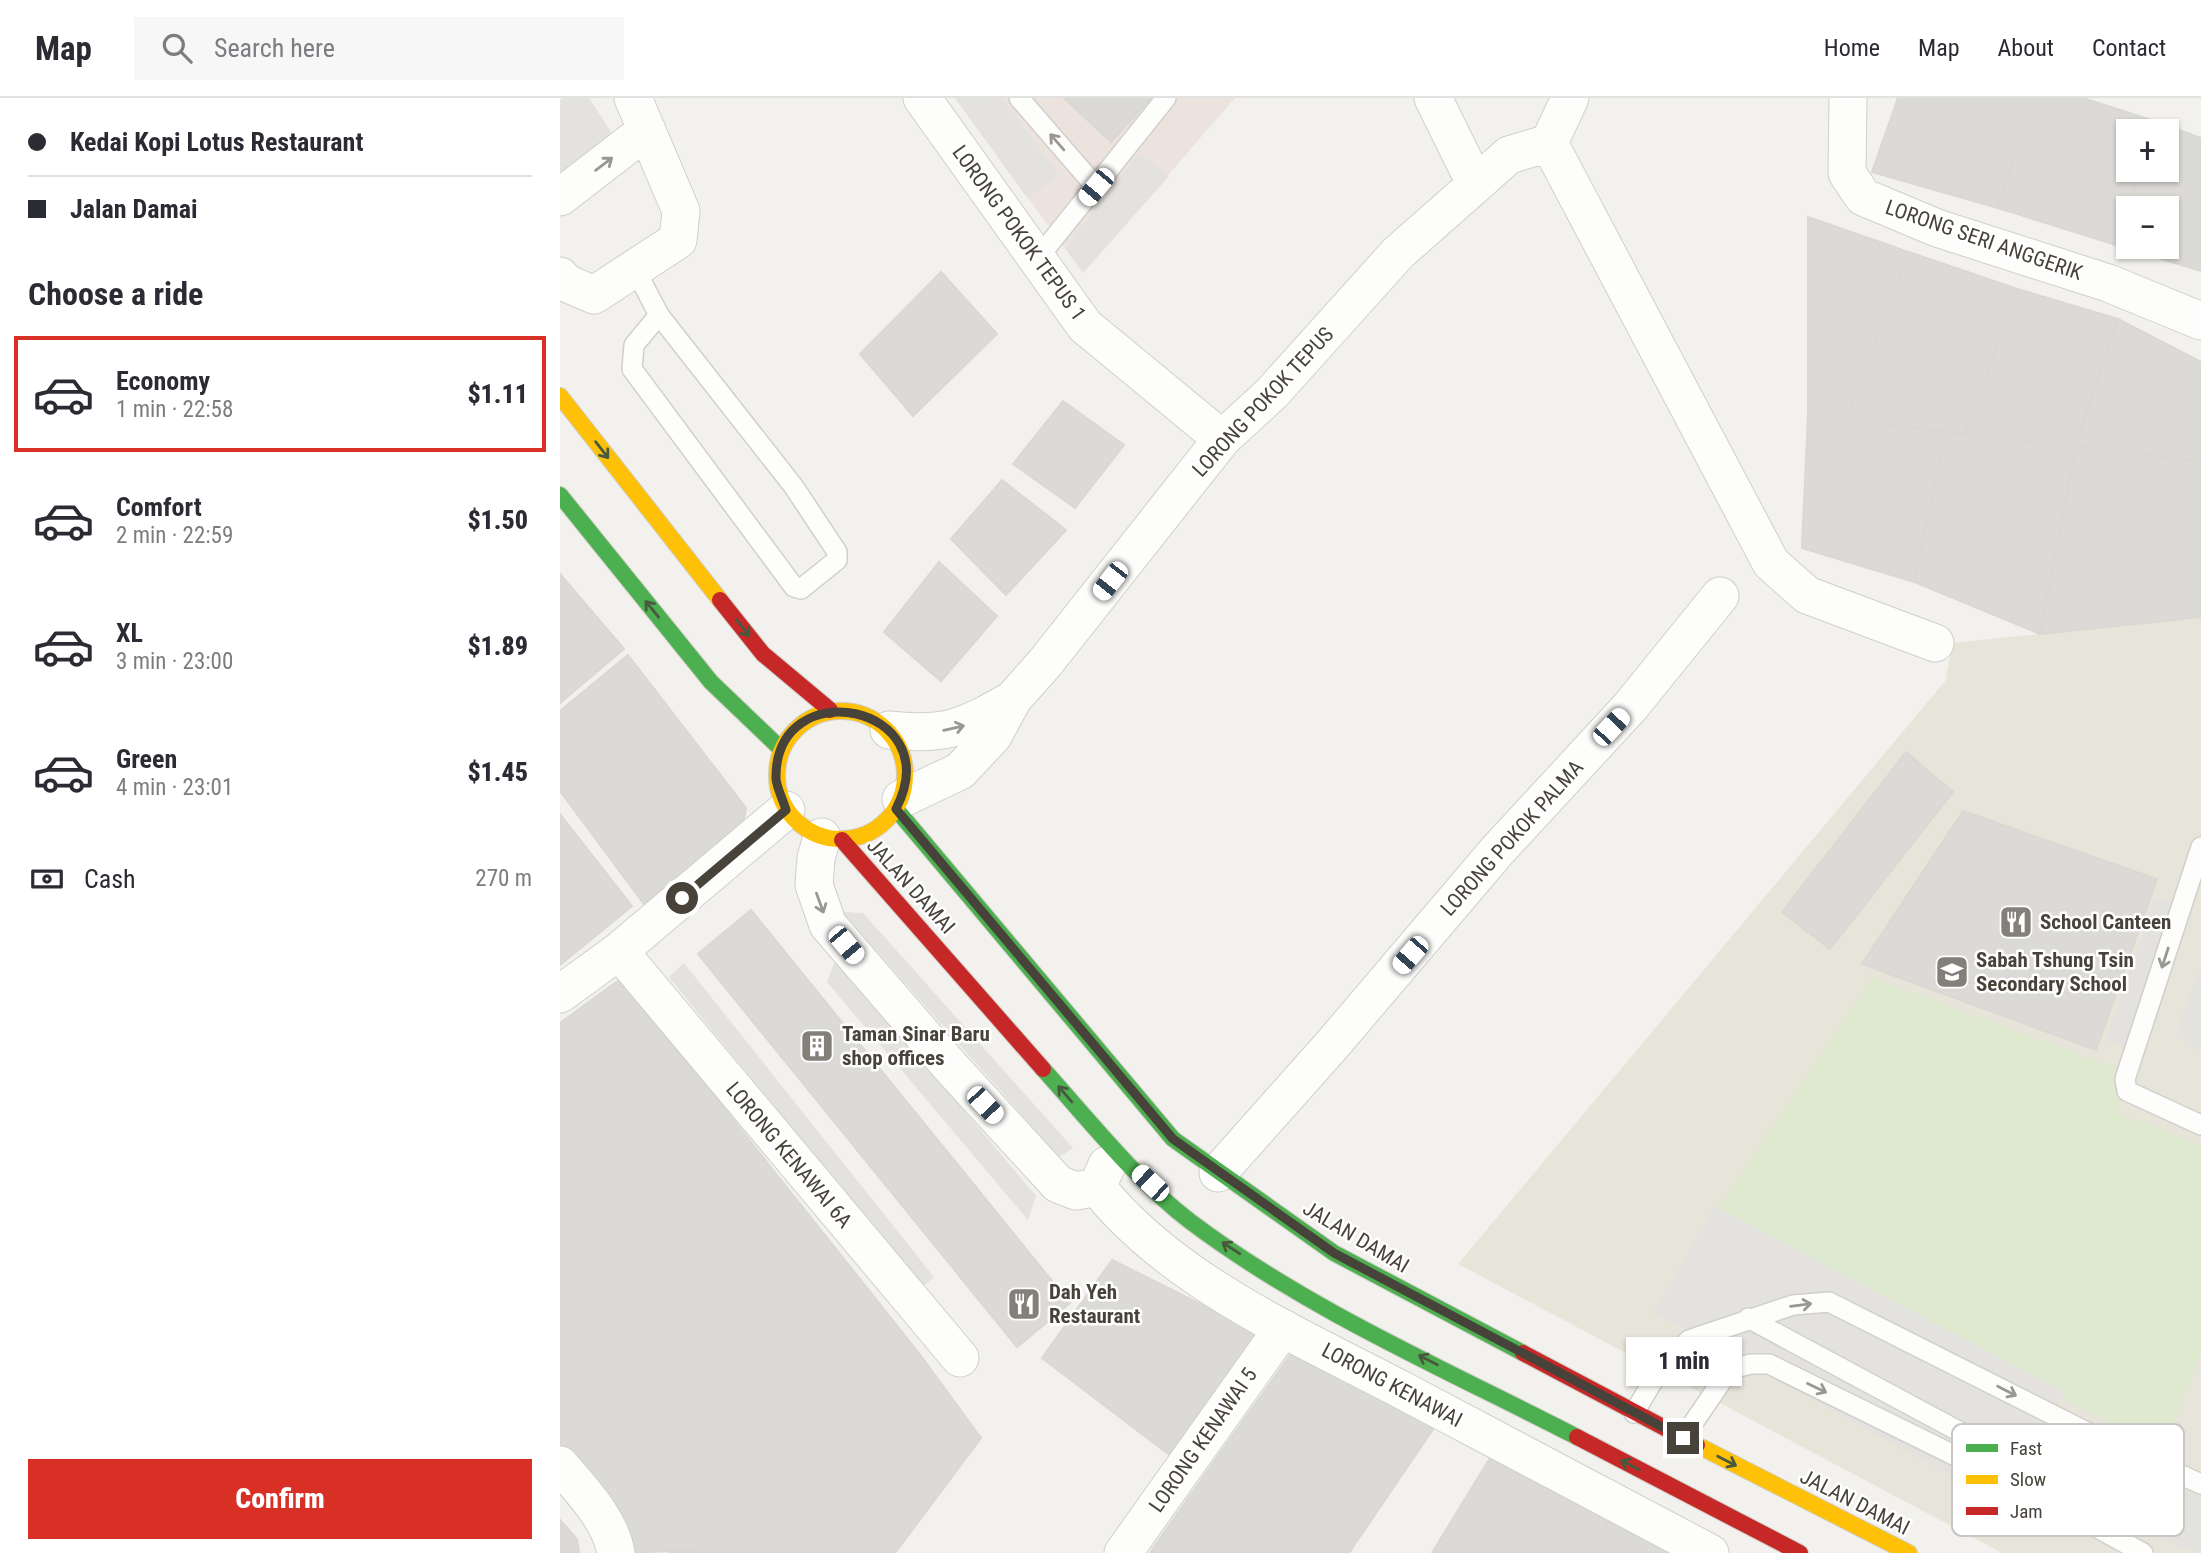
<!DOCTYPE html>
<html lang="en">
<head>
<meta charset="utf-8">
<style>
	body { margin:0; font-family:"Roboto Condensed",sans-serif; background:#f7f7f7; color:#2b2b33; height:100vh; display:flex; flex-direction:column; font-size:26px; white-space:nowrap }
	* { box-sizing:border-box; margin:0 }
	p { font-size:23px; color:#7c7c81 }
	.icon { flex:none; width:38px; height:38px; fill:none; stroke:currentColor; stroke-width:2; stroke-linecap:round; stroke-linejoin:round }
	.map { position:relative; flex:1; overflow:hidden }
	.side { display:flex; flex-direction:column; background:#fff; width:560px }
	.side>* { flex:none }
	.banner { display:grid; align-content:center; height:154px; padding:0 28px; background:#fff }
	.buttons { position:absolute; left:1556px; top:21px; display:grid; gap:14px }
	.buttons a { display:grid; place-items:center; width:63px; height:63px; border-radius:0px; background:#fff; box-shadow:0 2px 5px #0004; font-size:35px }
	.end { position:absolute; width:32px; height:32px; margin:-16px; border:9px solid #47433a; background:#fff; box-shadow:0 0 0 4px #fff }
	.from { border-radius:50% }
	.bubble { position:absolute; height:49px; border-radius:0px; background:#fff; box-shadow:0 2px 5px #0004; font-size:23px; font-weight:800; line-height:49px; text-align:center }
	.car { position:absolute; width:21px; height:42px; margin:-21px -10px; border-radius:9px; box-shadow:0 0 5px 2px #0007; background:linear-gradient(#fff 24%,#345 0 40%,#fff 0 76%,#345 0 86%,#fff 0) }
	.banner b { display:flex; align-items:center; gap:24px; height:66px; font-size:26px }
	.banner b+b { border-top:2px solid #e1e1e2 }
	.banner i { width:18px; height:18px; background:#2b2b33 }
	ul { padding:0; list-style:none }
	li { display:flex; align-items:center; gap:21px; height:116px; margin:0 14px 10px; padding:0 14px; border:4px solid transparent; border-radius:0px }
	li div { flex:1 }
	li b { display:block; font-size:26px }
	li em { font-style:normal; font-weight:800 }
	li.active { border-color:#d93025 }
	li>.icon { width:63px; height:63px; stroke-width:1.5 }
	h2 { padding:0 28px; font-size:32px; line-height:84px }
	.pay { display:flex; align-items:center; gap:18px; height:77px; padding:0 28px; font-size:26px }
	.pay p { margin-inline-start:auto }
	.primary-button { display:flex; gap:14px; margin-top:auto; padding:14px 28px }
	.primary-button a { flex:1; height:80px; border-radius:0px; background:#d93025; color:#fff; font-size:28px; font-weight:800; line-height:80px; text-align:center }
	header { display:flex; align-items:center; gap:42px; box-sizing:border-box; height:98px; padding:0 35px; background:#fff; border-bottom:2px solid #e1e1e2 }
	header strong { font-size:33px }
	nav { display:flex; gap:38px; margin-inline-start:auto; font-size:24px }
	.search { width:490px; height:63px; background:#f7f7f7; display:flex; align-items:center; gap:18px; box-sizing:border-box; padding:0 24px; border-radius:0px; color:#7c7c81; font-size:26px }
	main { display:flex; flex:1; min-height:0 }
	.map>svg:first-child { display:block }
	.education { fill:#e7e5da }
	.medical { fill:#ece3df }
	.green { fill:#dee9d0 }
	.parking { fill:#e3e2de }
	.building { fill:#dbdad6; stroke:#dad8d3; stroke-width:2 }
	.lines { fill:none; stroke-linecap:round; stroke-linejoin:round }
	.lane-casing { stroke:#d0cfcb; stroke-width:22 }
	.street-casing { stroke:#d0cfcb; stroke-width:39 }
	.fast-casing { stroke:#d0cec5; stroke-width:18 }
	.slow-casing { stroke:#d0cec5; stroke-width:18 }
	.jam-casing { stroke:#d0cec5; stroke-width:18 }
	.lane { stroke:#fdfdfc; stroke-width:19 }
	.street { stroke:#fdfdfc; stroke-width:37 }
	.fast { stroke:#4caf50; stroke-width:16 }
	.slow { stroke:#ffc107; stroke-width:16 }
	.jam { stroke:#c62828; stroke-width:16 }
	.oneway { stroke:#999791 }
	.oneway2 { stroke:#48593e }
	.route { stroke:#47433a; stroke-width:9 }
	.labels { text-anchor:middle; stroke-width:5; stroke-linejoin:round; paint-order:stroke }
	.street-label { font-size:21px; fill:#47433a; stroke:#fff }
	.poi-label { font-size:21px; font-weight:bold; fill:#47433a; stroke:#fff; text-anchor:start }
	.key { fill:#fff; stroke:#c8c7c4; stroke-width:2 }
	.key-label { font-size:19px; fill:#47433a }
</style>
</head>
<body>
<header>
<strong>Map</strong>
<div class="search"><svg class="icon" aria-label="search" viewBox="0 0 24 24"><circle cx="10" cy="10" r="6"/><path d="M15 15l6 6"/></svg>Search here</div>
<nav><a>Home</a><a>Map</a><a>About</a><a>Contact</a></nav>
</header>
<main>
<section class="side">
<div class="banner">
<b><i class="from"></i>Kedai Kopi Lotus Restaurant</b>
<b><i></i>Jalan Damai</b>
</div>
<h2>Choose a ride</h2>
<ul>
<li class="active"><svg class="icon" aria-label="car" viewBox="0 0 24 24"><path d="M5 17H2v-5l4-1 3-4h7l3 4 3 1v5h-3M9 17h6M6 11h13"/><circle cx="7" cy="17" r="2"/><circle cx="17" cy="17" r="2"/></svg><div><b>Economy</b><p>1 min · 22:58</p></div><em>$1.11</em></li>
<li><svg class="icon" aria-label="car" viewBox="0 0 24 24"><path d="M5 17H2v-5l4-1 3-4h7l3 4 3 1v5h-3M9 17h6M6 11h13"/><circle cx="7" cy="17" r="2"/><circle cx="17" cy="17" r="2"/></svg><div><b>Comfort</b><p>2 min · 22:59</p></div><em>$1.50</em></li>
<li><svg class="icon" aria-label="car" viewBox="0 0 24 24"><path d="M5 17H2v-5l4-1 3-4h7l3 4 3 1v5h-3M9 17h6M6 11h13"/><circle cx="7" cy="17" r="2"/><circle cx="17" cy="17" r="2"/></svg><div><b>XL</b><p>3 min · 23:00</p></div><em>$1.89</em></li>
<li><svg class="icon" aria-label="car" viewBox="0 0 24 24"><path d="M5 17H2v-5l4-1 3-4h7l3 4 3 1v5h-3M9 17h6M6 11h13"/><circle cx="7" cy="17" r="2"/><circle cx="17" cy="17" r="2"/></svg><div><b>Green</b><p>4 min · 23:01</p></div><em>$1.45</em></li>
</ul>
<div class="pay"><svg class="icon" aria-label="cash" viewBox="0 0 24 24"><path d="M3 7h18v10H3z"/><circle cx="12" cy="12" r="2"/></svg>Cash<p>270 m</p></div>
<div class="primary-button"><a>Confirm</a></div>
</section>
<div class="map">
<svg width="1641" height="1455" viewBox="0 0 1641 1455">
	<rect width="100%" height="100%" fill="#f2f1ed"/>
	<path class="education" d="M1641 519V1455H1442L898 1166 1386 582 1392 545Z"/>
	<path class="medical" d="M395 0H675L523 175Z"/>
	<path class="green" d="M1312 880 1557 970V1015L1641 1047V1255L1604 1349 1502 1299 1155 1114Z"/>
	<path class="parking" d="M3 0H29L57 43 0 81V2Z
		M395 0H442L499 77 468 101Z
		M580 55 609 78 523 175 505 150Z
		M1595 800 1616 806 1568 948 1546 942Z
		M282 814 303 815 513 1050 499 1059Z
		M276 860 476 1098 468 1122 267 884Z
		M124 865 374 1179 361 1190 109 879Z
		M1641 867V943L1637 955 1616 936Z
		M1155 1108 1504 1294 1449 1410 1094 1215Z
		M1579 1377 1641 1399V1455L1560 1429Z"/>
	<path class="building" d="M504 0H591L551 44Z
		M1338 0H1472L1438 110 1312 74Z
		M1472 0H1523L1597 24 1594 33H1568V72H1581L1556 147 1438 110Z
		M1597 24 1641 40V173L1556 147 1568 112V149H1606V110H1569L1581 72H1606V33H1594Z
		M1248 119 1349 154 1286 321 1248 316Z
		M1349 154 1458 191 1405 336 1286 321Z
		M381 174 437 236 353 318 300 256Z
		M1458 191 1558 221 1516 348 1405 336Z
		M1558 221 1641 264V364L1516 348Z
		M503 303 564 347 515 410 453 366Z
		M1248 316 1386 334 1354 484 1242 450Z
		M1386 334 1516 348 1480 536 1354 484Z
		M1516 348 1641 364V519L1480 536Z
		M442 382 506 432 446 497 391 441Z
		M379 464 437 518 381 583 324 534Z
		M0 476 64 551 0 605Z
		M68 557 186 710 183 726 84 806 0 693V613Z
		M1346 654 1393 694 1270 851 1222 814Z
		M1403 713 1597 781 1536 952 1302 866Z
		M0 716 72 808 0 867Z
		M191 812 510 1205 457 1249 138 856Z
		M59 882 148 990 18 1094 0 1072V925Z
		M148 990 217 1077 88 1183 18 1094Z
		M0 1072 18 1094 0 1108Z
		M217 1077 284 1161 156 1264 88 1183Z
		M18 1094 88 1183 0 1254V1108Z
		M284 1161 358 1254 229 1358 156 1264Z
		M552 1162 699 1235 611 1358 482 1260Z
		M88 1183 156 1264 13 1377 0 1359V1254Z
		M733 1253 878 1324 795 1446 663 1351Z
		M358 1254 421 1340 335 1455H305L229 1358Z
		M156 1264 241 1373 144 1451 74 1455 13 1377Z
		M663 1351 795 1446 789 1455H609L596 1446Z
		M933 1355 992 1388 952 1455H872Z
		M241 1373 305 1455H108L144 1451Z
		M992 1388 1049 1421 1030 1455H952Z
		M1049 1421 1114 1455H1030Z
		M0 1422 17 1441 19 1455H0Z
		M596 1446 609 1455H590Z"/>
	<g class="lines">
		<defs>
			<path id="lane" d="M459 0 536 89
				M478 160 606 0
				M75 171 99 217 234 389 277 454V462L241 491 234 489 72 271 74 247 99 217
				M1641 749 1565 981 1567 993 1641 1027
				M1188 1220 1484 1379 1501 1390 1503 1411
				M1074 1315 1100 1271 1129 1242 1233 1207 1269 1204 1527 1334 1641 1386
				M1123 1340 1170 1271 1191 1266H1209L1503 1411 1583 1455"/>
			<path id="street" d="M362 0 525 228 662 341
				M873 0 915 85
				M1288 0 1287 75 1303 99 1377 130 1548 185 1641 223
				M989 45 1211 465 1247 497 1375 545
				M0 99 87 32
				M0 178 6 185 34 197 118 142 121 113 73 0
				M329 632C385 638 403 630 450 603
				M341 701 400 673 433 638 453 601 485 565 662 341 712 295 838 155 949 57 989 45 1010 0
				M262 739 256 760 254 787 268 827 389 967 498 1086 516 1093 537 1089 547 1067
				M59 853 400 1260
				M0 896 59 853 226 712
				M658 1075 772 947 937 753 1070 609 1160 498
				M537 1089C612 1183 735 1236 840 1291 943 1346 1047 1400 1150 1455
				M0 1367C22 1393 50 1421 56 1455
				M563 1455 723 1230"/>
			<path id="fast" d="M0 397 151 584 221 651
				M336 711 613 1041 774 1155 963 1255
				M483 971C528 1021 577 1083 631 1124 748 1212 887 1272 1017 1339"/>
			<path id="slow" d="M0 298 160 502
				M217 677a64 64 0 1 1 128 0a64 64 0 1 1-128 0Z
				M1137 1347 1349 1455"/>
			<path id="jam" d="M160 502 203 556 270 612
				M282 742 483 971
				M963 1255 1137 1347
				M1017 1339 1240 1455"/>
		</defs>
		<use href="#lane" class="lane-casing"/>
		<use href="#street" class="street-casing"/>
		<use href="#fast" class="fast-casing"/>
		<use href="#slow" class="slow-casing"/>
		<use href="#jam" class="jam-casing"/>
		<use href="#lane" class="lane"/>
		<use href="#street" class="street"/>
		<use href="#fast" class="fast"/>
		<use href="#slow" class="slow"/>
		<use href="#jam" class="jam"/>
	</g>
	<defs><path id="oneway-shaft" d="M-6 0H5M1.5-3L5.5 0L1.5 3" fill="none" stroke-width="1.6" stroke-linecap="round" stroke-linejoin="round" transform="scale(1.75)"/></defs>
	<g class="oneway">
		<use href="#oneway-shaft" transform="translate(497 44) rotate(-131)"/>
		<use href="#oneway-shaft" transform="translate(44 66) rotate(-37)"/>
		<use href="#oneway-shaft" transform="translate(394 630) rotate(-13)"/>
		<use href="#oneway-shaft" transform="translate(260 805) rotate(70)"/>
		<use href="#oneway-shaft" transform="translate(1605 860) rotate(108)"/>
		<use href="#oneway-shaft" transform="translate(1241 1207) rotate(-7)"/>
		<use href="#oneway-shaft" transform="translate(1257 1290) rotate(26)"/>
		<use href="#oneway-shaft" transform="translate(1447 1293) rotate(27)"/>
	</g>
	<g class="oneway2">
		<use href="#oneway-shaft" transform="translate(42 352) rotate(52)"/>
		<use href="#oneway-shaft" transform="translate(92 511) rotate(-129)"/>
		<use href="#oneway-shaft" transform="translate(183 530) rotate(52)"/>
		<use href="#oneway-shaft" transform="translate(505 996) rotate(-131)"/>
		<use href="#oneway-shaft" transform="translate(671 1150) rotate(-147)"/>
		<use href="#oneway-shaft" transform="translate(868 1262) rotate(-153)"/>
		<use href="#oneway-shaft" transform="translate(1167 1363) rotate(27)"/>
		<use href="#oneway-shaft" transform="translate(1070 1367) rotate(-153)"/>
	</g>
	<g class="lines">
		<path class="route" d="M122 800 226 712C223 702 217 690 216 681 214 572 390 606 336 711L613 1041 774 1155 1123 1340"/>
	</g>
	<defs>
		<symbol id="restaurant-square" viewBox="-11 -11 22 22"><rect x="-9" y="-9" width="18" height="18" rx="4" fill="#838079" stroke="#fff"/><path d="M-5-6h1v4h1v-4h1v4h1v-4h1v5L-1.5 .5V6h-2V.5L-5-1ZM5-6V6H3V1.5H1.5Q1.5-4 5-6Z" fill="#fff"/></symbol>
		<symbol id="school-square" viewBox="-11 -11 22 22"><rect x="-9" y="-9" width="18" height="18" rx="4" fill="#838079" stroke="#fff"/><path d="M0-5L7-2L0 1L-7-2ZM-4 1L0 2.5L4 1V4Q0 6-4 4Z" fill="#fff"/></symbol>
		<symbol id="building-square" viewBox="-11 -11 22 22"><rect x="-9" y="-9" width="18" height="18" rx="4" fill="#838079" stroke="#fff"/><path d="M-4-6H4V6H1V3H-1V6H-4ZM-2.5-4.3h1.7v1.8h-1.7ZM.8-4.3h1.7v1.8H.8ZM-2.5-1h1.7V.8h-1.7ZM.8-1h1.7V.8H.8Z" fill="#fff"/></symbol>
	</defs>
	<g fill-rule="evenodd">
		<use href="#restaurant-square" x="1437" y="805" width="38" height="38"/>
		<use href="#school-square" x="1373" y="855" width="38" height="38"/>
		<use href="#building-square" x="238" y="929" width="38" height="38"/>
		<use href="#restaurant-square" x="445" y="1187" width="38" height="38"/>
	</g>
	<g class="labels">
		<g class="street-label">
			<text transform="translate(459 135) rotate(54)" y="7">LORONG POKOK TEPUS 1</text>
			<text transform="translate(1424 142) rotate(19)" y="7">LORONG SERI ANGGERIK</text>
			<text transform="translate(703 304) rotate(-47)" y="7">LORONG POKOK TEPUS</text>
			<text transform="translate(952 740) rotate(-48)" y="7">LORONG POKOK PALMA</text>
			<text transform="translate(351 788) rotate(48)" y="7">JALAN DAMAI</text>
			<text transform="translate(229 1057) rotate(50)" y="7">LORONG KENAWAI 6A</text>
			<text transform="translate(796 1139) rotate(31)" y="7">JALAN DAMAI</text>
			<text transform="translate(832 1287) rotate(28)" y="7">LORONG KENAWAI</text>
			<text transform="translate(643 1342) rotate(-55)" y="7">LORONG KENAWAI 5</text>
			<text transform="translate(1295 1404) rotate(27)" y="7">JALAN DAMAI</text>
		</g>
		<g class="poi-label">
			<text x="1480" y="831">School Canteen</text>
			<text x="1416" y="869">Sabah Tshung Tsin<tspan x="1416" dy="24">Secondary School</tspan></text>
			<text x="282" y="943">Taman Sinar Baru<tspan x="282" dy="24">shop offices</tspan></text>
			<text x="489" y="1201">Dah Yeh<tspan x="489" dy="24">Restaurant</tspan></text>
		</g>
	</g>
	<rect x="1392" y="1326" width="232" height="112" rx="10" class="key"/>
	<rect x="1406" y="1346" width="32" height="8" fill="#4caf50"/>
	<rect x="1406" y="1377" width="32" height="9" fill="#ffc107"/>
	<rect x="1406" y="1409" width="32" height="8" fill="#c62828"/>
	<g class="key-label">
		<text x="1450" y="1357">Fast</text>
		<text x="1450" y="1388">Slow</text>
		<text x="1450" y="1420">Jam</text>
	</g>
</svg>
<div class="buttons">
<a>+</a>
<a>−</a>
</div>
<i class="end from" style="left:122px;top:800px"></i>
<i class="end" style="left:1123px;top:1340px"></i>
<div class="bubble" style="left:1066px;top:1239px;width:116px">1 min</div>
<i class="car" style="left:536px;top:89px;rotate:220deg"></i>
<i class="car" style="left:550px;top:483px;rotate:218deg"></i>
<i class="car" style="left:1051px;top:629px;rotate:43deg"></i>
<i class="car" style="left:286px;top:847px;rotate:140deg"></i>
<i class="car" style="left:850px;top:857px;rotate:221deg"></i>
<i class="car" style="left:425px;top:1007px;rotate:137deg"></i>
<i class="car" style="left:590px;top:1085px;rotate:313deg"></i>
</div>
</main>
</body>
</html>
